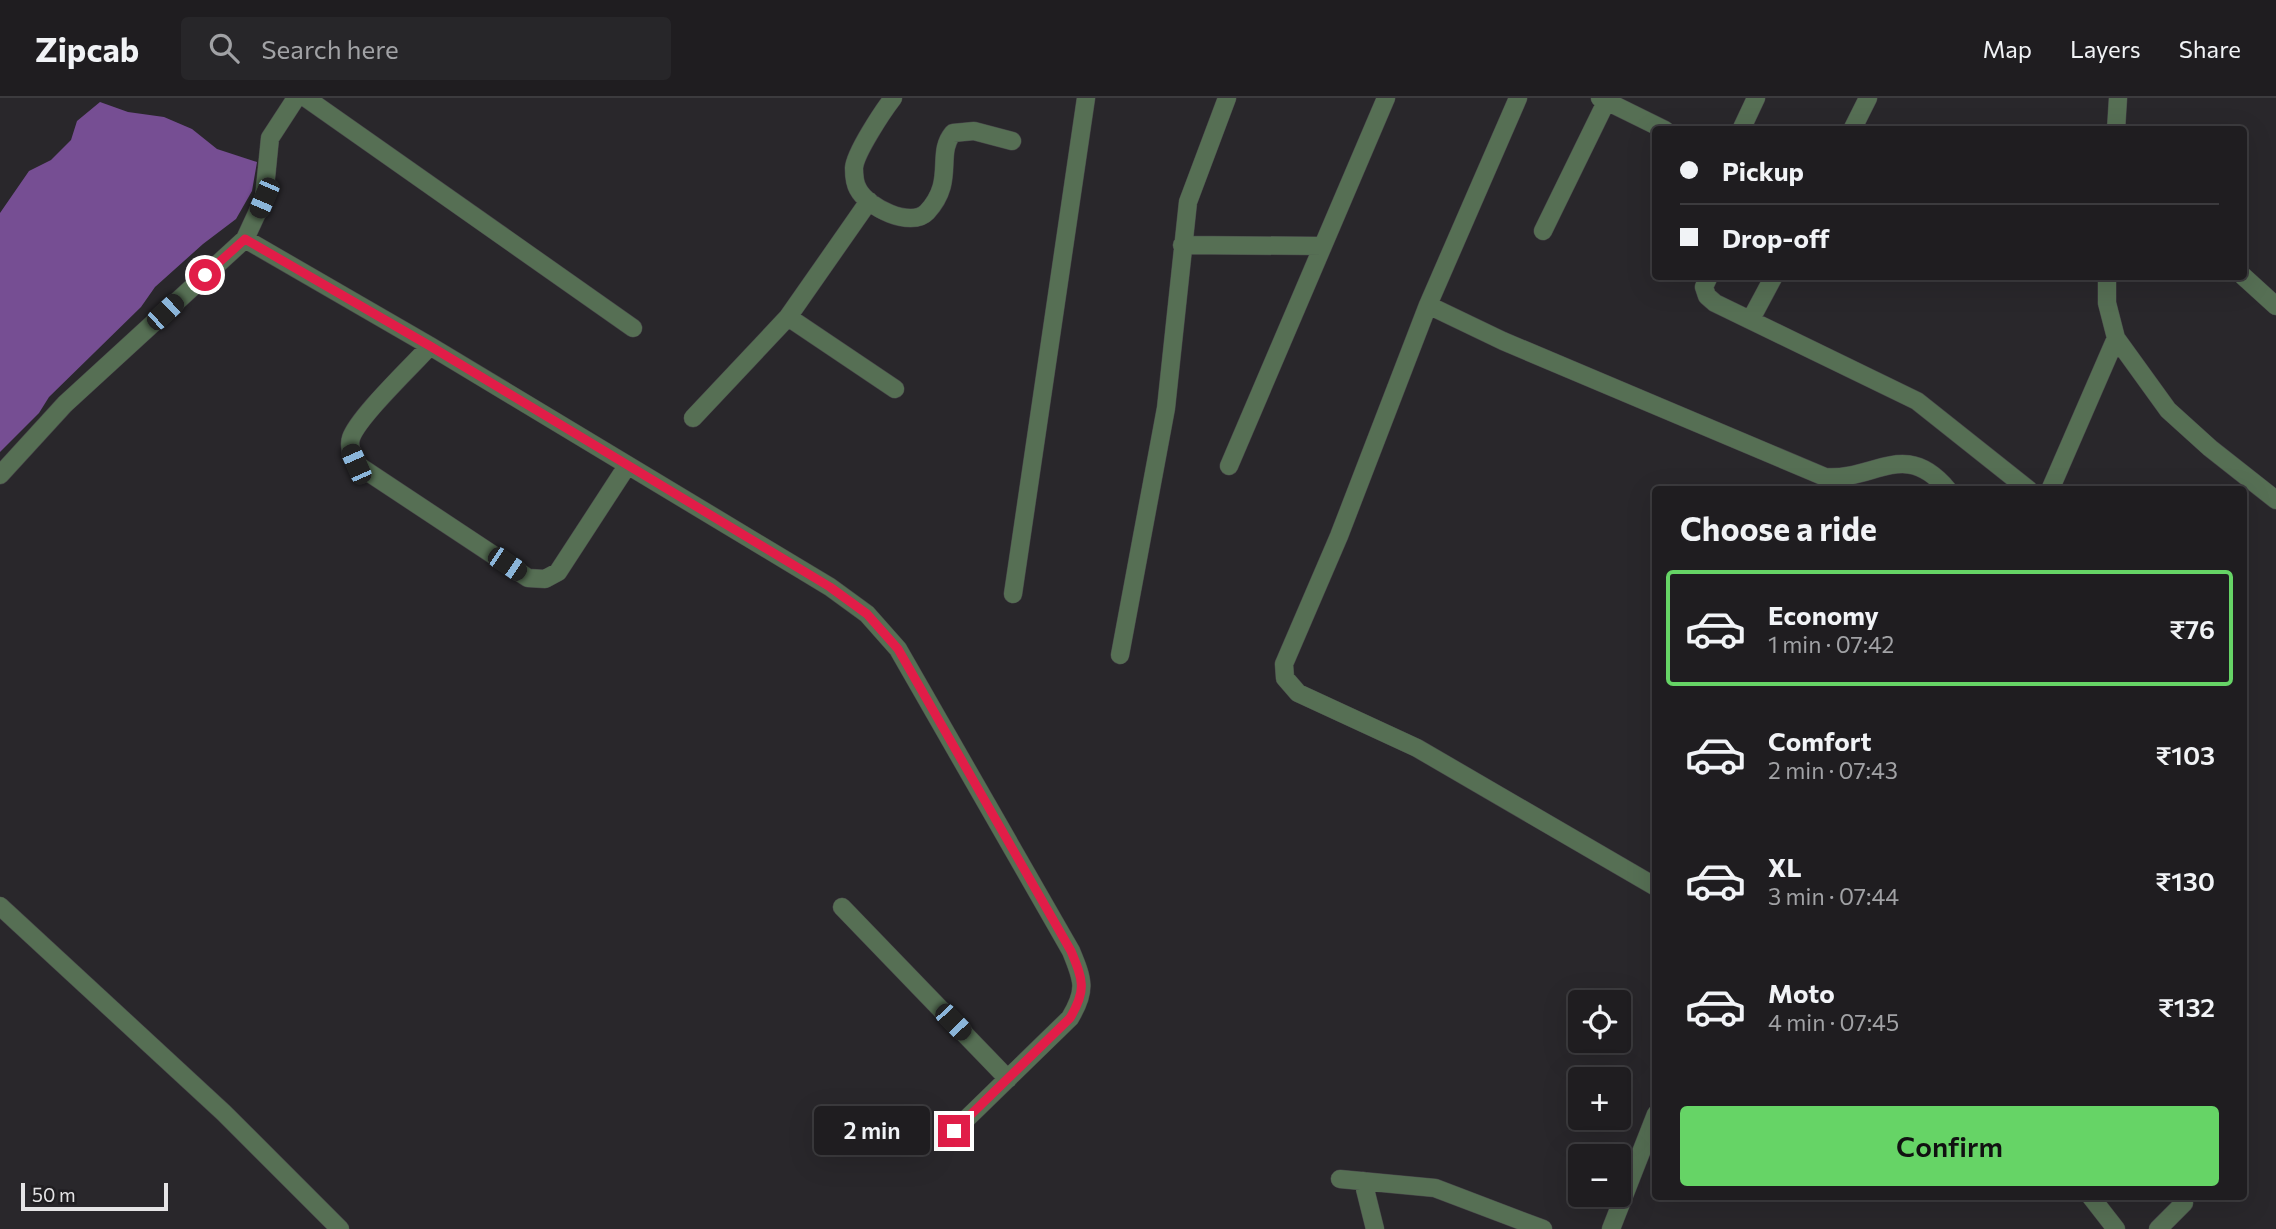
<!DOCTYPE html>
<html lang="en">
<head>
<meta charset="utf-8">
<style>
	body { margin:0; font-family:Commissioner,sans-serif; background:#272629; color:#f1f3f6; height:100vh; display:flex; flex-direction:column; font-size:26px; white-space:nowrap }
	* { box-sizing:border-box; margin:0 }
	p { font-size:23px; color:#a1a2a5 }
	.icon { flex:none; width:38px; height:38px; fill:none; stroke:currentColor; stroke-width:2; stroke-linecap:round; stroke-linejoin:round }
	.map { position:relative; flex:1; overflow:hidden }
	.drawer { position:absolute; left:1652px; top:388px; width:595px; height:714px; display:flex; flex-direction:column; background:#1f1d20; border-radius:7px; box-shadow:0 7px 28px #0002,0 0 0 2px #3c3b3e }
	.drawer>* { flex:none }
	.hud { position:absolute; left:1652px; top:28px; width:595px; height:154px; border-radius:7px; box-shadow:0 7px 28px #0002,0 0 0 2px #3c3b3e; display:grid; align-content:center; height:154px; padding:0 28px; background:#1f1d20 }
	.buttons { position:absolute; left:1568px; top:892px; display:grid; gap:14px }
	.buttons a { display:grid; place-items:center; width:63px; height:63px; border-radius:7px; background:#1f1d20; box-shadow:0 7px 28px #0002,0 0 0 2px #3c3b3e; font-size:35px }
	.scale { position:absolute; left:21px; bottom:18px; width:147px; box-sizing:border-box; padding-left:7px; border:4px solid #e5e4e6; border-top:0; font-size:19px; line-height:24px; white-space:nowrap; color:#e5e4e6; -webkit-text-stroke:5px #201e21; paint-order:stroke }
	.end { position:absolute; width:32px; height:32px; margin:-16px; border:9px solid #e11d48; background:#fff; box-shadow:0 0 0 4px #fff }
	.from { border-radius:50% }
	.bubble { position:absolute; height:49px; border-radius:7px; background:#1f1d20; box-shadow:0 7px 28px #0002,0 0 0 2px #3c3b3e; font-size:23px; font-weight:600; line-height:49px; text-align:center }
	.car { position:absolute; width:21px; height:42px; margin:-21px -10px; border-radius:9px; box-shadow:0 0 5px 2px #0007; background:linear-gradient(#222 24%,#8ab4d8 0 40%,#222 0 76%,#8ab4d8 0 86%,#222 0) }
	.hud b { display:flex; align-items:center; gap:24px; height:66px; font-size:26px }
	.hud b+b { border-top:2px solid #3c3b3e }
	.hud i { width:18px; height:18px; background:#f1f3f6 }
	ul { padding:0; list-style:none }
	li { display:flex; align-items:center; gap:21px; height:116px; margin:0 14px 10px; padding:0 14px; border:4px solid transparent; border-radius:7px }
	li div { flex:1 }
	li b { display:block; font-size:26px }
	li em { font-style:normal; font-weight:600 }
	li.current { border-color:#66d466 }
	li>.icon { width:63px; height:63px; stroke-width:1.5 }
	h2 { padding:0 28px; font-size:32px; line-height:84px }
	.cta { display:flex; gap:14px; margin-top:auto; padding:14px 28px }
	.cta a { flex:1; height:80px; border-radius:7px; background:#66d466; color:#111; font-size:28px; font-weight:600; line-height:80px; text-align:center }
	header { display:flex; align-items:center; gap:42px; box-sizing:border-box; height:98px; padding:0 35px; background:#1f1d20; border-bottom:2px solid #3c3b3e }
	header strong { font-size:33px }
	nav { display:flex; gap:38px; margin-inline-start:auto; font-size:24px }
	.search { width:490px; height:63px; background:#272629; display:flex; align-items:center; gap:18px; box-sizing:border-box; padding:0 24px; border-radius:7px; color:#a1a2a5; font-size:26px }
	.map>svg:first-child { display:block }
	.water { fill:#764e93 }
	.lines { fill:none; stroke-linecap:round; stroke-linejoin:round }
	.minor-casing { stroke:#474549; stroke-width:19 }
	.minor { stroke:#566f54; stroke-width:18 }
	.route { stroke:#e11d48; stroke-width:9 }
</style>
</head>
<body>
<header>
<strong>Zipcab</strong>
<div class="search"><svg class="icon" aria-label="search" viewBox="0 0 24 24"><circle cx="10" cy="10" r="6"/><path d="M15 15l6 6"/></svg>Search here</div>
<nav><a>Map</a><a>Layers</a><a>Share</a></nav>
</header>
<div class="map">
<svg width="2276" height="1131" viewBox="0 0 2276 1131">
	<rect width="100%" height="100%" fill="#29272b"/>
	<path class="water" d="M100 4 128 14 164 19 192 31 217 51 257 64 252 93 236 121 203 146 155 189 141 209 49 299 39 315 0 354V115L29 73 51 62 71 42 77 23Z"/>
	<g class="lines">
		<defs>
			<path id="minor" d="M306 0 633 230
				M893 0C883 13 855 55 854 70 854 76 855 86 858 91 867 109 911 131 927 114 956 83 935 56 953 35L974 33 1012 43
				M1518 0 1428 207 1339 438 1284 566 1285 580 1298 595 1417 650 1656 789
				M1600 0 1665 32
				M1741 32 1756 0
				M1852 32 1868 0
				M2116 32 2118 0
				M1543 133 1608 0
				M245 141 430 248 830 489 867 516 898 551 1071 853C1083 882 1087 892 1070 920L954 1033
				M1182 147 1323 148
				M1709 178 1704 189 1707 198 1715 205 1917 303 2029 392
				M2107 178V205L2116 240 2168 312 2210 350 2276 402
				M2243 178 2276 208
				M1428 207 1503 243 1825 379C1875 383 1905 340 1948 392
				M788 219 895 291
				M1751 221 1774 178
				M430 248C413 267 358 319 351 340 348 349 353 358 356 366L528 480 545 481 558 474 627 368
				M693 320 788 219 869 103
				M1229 368 1386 0
				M0 377 65 306 245 141 264 100 270 40 296 0
				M2050 392 2116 240
				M1013 496 1086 0
				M1120 557 1166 310 1188 104 1227 0
				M0 808 224 1015 340 1131
				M842 809 1008 981
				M1340 1081 1435 1090 1543 1131
				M1363 1083 1375 1131
				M2091 1099 2116 1131
				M1611 1131 1656 1016
				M2158 1131 2184 1105"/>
		</defs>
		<use href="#minor" class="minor-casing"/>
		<use href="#minor" class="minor"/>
	</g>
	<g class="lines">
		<path class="route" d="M205 177 245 141 430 248 830 489 867 516 898 551 1071 853C1083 882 1087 892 1070 920L954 1033"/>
	</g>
</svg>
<div class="buttons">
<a><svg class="icon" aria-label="locate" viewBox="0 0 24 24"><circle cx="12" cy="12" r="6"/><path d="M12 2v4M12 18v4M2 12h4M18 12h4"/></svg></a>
<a>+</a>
<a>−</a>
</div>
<div class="scale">50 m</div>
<i class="end from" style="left:205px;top:177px"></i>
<i class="end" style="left:954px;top:1033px"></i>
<div class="bubble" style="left:814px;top:1008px;width:116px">2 min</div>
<i class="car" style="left:264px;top:100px;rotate:203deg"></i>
<i class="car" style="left:165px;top:214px;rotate:47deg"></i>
<i class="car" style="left:356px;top:366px;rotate:336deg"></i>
<i class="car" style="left:507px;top:466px;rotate:124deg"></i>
<i class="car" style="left:953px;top:924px;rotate:136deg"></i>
<div class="hud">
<b><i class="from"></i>Pickup</b>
<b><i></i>Drop-off</b>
</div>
<section class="drawer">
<h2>Choose a ride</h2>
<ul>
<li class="current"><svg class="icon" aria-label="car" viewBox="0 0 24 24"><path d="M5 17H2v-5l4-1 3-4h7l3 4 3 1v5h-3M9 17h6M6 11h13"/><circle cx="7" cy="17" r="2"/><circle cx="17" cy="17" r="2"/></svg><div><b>Economy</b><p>1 min · 07:42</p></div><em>₹76</em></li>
<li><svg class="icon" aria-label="car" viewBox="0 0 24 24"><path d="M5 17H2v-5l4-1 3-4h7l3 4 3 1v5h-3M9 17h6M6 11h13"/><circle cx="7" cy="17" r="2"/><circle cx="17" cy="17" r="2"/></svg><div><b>Comfort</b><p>2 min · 07:43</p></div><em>₹103</em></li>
<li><svg class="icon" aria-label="car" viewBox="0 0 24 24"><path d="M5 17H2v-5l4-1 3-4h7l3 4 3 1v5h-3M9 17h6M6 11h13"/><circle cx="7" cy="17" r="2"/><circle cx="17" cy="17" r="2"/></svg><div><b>XL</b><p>3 min · 07:44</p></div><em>₹130</em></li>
<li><svg class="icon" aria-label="car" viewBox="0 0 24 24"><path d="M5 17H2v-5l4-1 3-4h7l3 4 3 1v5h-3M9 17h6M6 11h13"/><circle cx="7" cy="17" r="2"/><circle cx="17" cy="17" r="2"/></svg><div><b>Moto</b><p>4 min · 07:45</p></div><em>₹132</em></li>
</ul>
<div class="cta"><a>Confirm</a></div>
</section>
</div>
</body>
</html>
